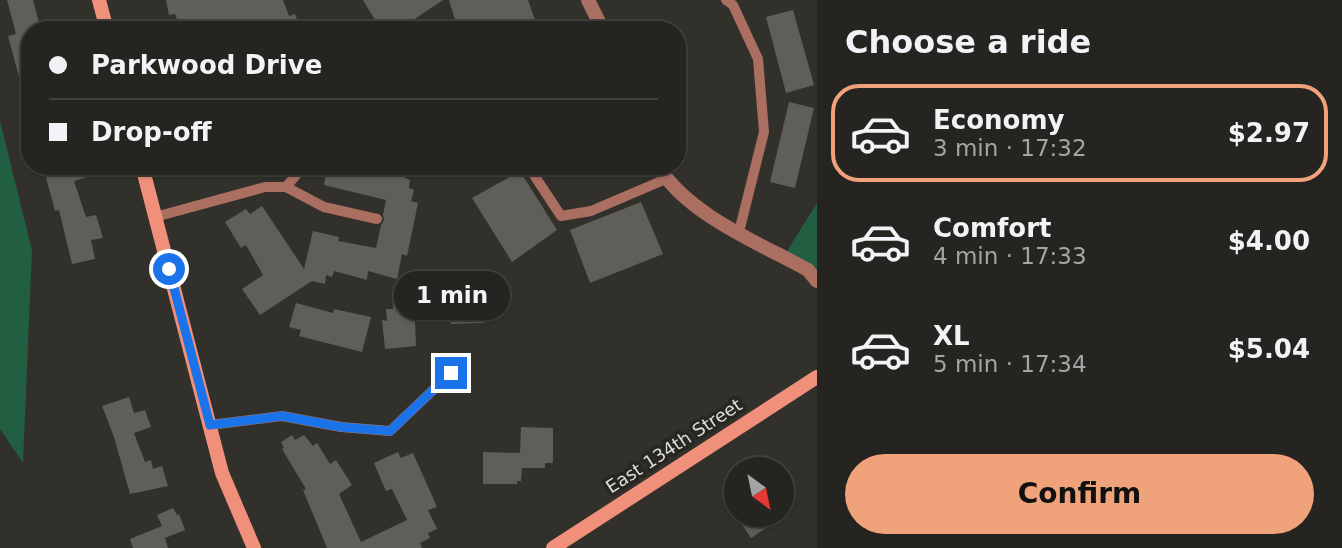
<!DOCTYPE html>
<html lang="en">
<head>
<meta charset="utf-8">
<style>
	body { margin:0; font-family:"DejaVu Sans",sans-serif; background:#2e2c29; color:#f1f3f6; height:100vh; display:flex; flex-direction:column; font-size:26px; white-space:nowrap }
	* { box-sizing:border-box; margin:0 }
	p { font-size:23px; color:#a4a4a5 }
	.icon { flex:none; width:38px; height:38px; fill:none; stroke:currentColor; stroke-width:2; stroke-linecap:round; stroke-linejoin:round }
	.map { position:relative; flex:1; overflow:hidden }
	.panel { display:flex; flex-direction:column; background:#262420; width:525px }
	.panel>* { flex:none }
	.guide { position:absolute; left:21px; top:21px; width:665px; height:154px; border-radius:28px; box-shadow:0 2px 5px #0004,0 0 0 2px #42413e; display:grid; align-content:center; height:154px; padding:0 28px; background:#262420 }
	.needle { width:46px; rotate:147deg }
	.fabs { position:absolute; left:724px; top:457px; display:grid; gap:14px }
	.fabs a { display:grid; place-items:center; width:70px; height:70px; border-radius:50%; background:#262420; box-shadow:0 2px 5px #0004,0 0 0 2px #42413e; font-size:35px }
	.end { position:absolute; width:32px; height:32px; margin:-16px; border:9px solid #1a73e8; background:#fff; box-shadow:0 0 0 4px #fff }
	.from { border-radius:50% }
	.bubble { position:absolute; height:49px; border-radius:24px; background:#262420; box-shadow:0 2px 5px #0004,0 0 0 2px #42413e; font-size:23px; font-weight:700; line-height:49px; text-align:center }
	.guide b { display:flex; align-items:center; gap:24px; height:66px; font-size:26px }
	.guide b+b { border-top:2px solid #42413e }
	.guide i { width:18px; height:18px; background:#f1f3f6 }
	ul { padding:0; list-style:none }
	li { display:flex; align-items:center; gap:21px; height:98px; margin:0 14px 10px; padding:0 14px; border:4px solid transparent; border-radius:28px }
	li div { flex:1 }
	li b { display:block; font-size:26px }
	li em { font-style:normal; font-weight:700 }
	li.selected { border-color:#f0a27a }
	li>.icon { width:63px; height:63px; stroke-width:1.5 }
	h2 { padding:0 28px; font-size:32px; line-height:84px }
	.button { display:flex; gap:14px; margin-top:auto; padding:14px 28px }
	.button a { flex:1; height:80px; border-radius:42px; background:#f0a27a; color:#111; font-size:28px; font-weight:700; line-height:80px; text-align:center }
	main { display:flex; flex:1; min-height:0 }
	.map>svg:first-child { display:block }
	.green { fill:#225e42 }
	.building { fill:#5f5e58 }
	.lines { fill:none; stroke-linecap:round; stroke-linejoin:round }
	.lane { stroke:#ab6f61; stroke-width:10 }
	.street { stroke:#ab6f61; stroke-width:14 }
	.secondary { stroke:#f1907a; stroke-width:14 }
	.route { stroke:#1a73e8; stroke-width:9 }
	.labels { text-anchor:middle; stroke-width:7; stroke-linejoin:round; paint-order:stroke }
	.street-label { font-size:18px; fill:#ddddd9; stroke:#282621 }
</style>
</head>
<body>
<main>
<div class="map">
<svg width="817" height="548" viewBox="0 0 817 548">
	<rect width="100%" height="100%" fill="#32302b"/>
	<path class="green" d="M0 121 32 250 23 463 0 429Z
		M817 203V281L784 256Z"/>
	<path class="building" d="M7 0H33L41 30H30V98L25 99 8 36 16 34Z
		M166 0H283L289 16 295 14 301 30H181L175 14 169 15Z
		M363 0H443L398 30H381Z
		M449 0H528L536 23 515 30H458Z
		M793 10 814 85 786 93 766 17Z
		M789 102 814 108 795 188 770 182Z
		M56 166H85L88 177 74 181 86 217 96 215 103 238 91 240 95 259 72 264 59 210 55 211 44 170Z
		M327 166H391V171L410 180 409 188 414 190 411 201 418 203 407 256 402 254 397 279 368 271 367 280 334 271 332 277 326 275 325 284 312 281 260 315 242 289 263 275 246 245 241 248 225 222 246 209 250 214 262 206 304 269 313 231 339 237 338 241 376 248 381 225 384 220 383 215 386 200 324 185Z
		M520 171 557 230 512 262 472 198Z
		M641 202 663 254 590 283 570 230Z
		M472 276 475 297H484L485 323 451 324 450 318 415 321 416 346 385 349 382 320 387 321 386 309H393L392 291 427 284 428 287 455 283V277Z
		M296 303 333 313 334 309 371 317 362 352 299 336 301 330 289 327Z
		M129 397 134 413 145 410 151 427 134 433 145 462 151 460 153 469 162 466 168 486 130 494 114 437 102 406Z
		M521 427 553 428V463H545V468H522L521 481H517V484H483V452L520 453Z
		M292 435 295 440 304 435 313 446 317 443 330 464 336 460 352 485 339 494 361 542 407 520 392 489 386 491 374 463 398 452 401 458 413 453 437 507 428 510 437 529 428 533 430 538 420 543 422 548H327L303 490 306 489 282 449 284 448 281 442Z
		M173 508 177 515 179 514 185 530 165 538 168 548H133L130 539 162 526 157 515Z
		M735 514H787L751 538Z"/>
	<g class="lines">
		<path class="lane" d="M726 0 733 5 758 59 764 132 739 232
			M537 166 534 175 561 216 591 211 666 179
			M286 187 324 207 377 219
			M155 217 265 187H286L297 174 295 166
			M210 425 282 416 341 427 390 431 451 373"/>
		<path class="street" d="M588 0 603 30
			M658 166C688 215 759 243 808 270L817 281"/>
		<path class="secondary" d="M99 0 107 30
			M142 166 222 473 254 548
			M553 548 817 377"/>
	</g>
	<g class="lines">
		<path class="route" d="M169 269 210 425 282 416 341 427 390 431 451 373"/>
	</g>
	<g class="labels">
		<g class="street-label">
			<text transform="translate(674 446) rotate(-33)" y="6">East 134th Street</text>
		</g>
	</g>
</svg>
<div class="fabs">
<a><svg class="needle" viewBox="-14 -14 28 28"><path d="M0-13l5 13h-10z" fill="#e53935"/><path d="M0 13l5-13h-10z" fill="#a4a4a5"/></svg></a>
</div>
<i class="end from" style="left:169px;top:269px"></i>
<i class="end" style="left:451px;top:373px"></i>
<div class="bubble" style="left:394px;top:271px;width:116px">1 min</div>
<div class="guide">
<b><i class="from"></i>Parkwood Drive</b>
<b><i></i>Drop-off</b>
</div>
</div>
<section class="panel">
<h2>Choose a ride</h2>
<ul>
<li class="selected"><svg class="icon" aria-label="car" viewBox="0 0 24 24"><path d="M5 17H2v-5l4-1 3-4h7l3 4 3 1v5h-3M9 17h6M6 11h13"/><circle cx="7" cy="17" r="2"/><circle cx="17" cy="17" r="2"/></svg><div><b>Economy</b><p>3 min · 17:32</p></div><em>$2.97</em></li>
<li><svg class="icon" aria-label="car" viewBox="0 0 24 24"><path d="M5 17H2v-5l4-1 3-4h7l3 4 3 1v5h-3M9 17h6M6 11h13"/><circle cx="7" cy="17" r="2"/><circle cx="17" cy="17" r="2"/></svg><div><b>Comfort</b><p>4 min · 17:33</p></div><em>$4.00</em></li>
<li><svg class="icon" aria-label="car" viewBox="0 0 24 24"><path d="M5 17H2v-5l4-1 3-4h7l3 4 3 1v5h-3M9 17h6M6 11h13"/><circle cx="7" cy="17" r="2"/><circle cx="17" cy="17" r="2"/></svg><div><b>XL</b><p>5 min · 17:34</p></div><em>$5.04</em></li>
</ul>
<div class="button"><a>Confirm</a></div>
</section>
</main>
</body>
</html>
